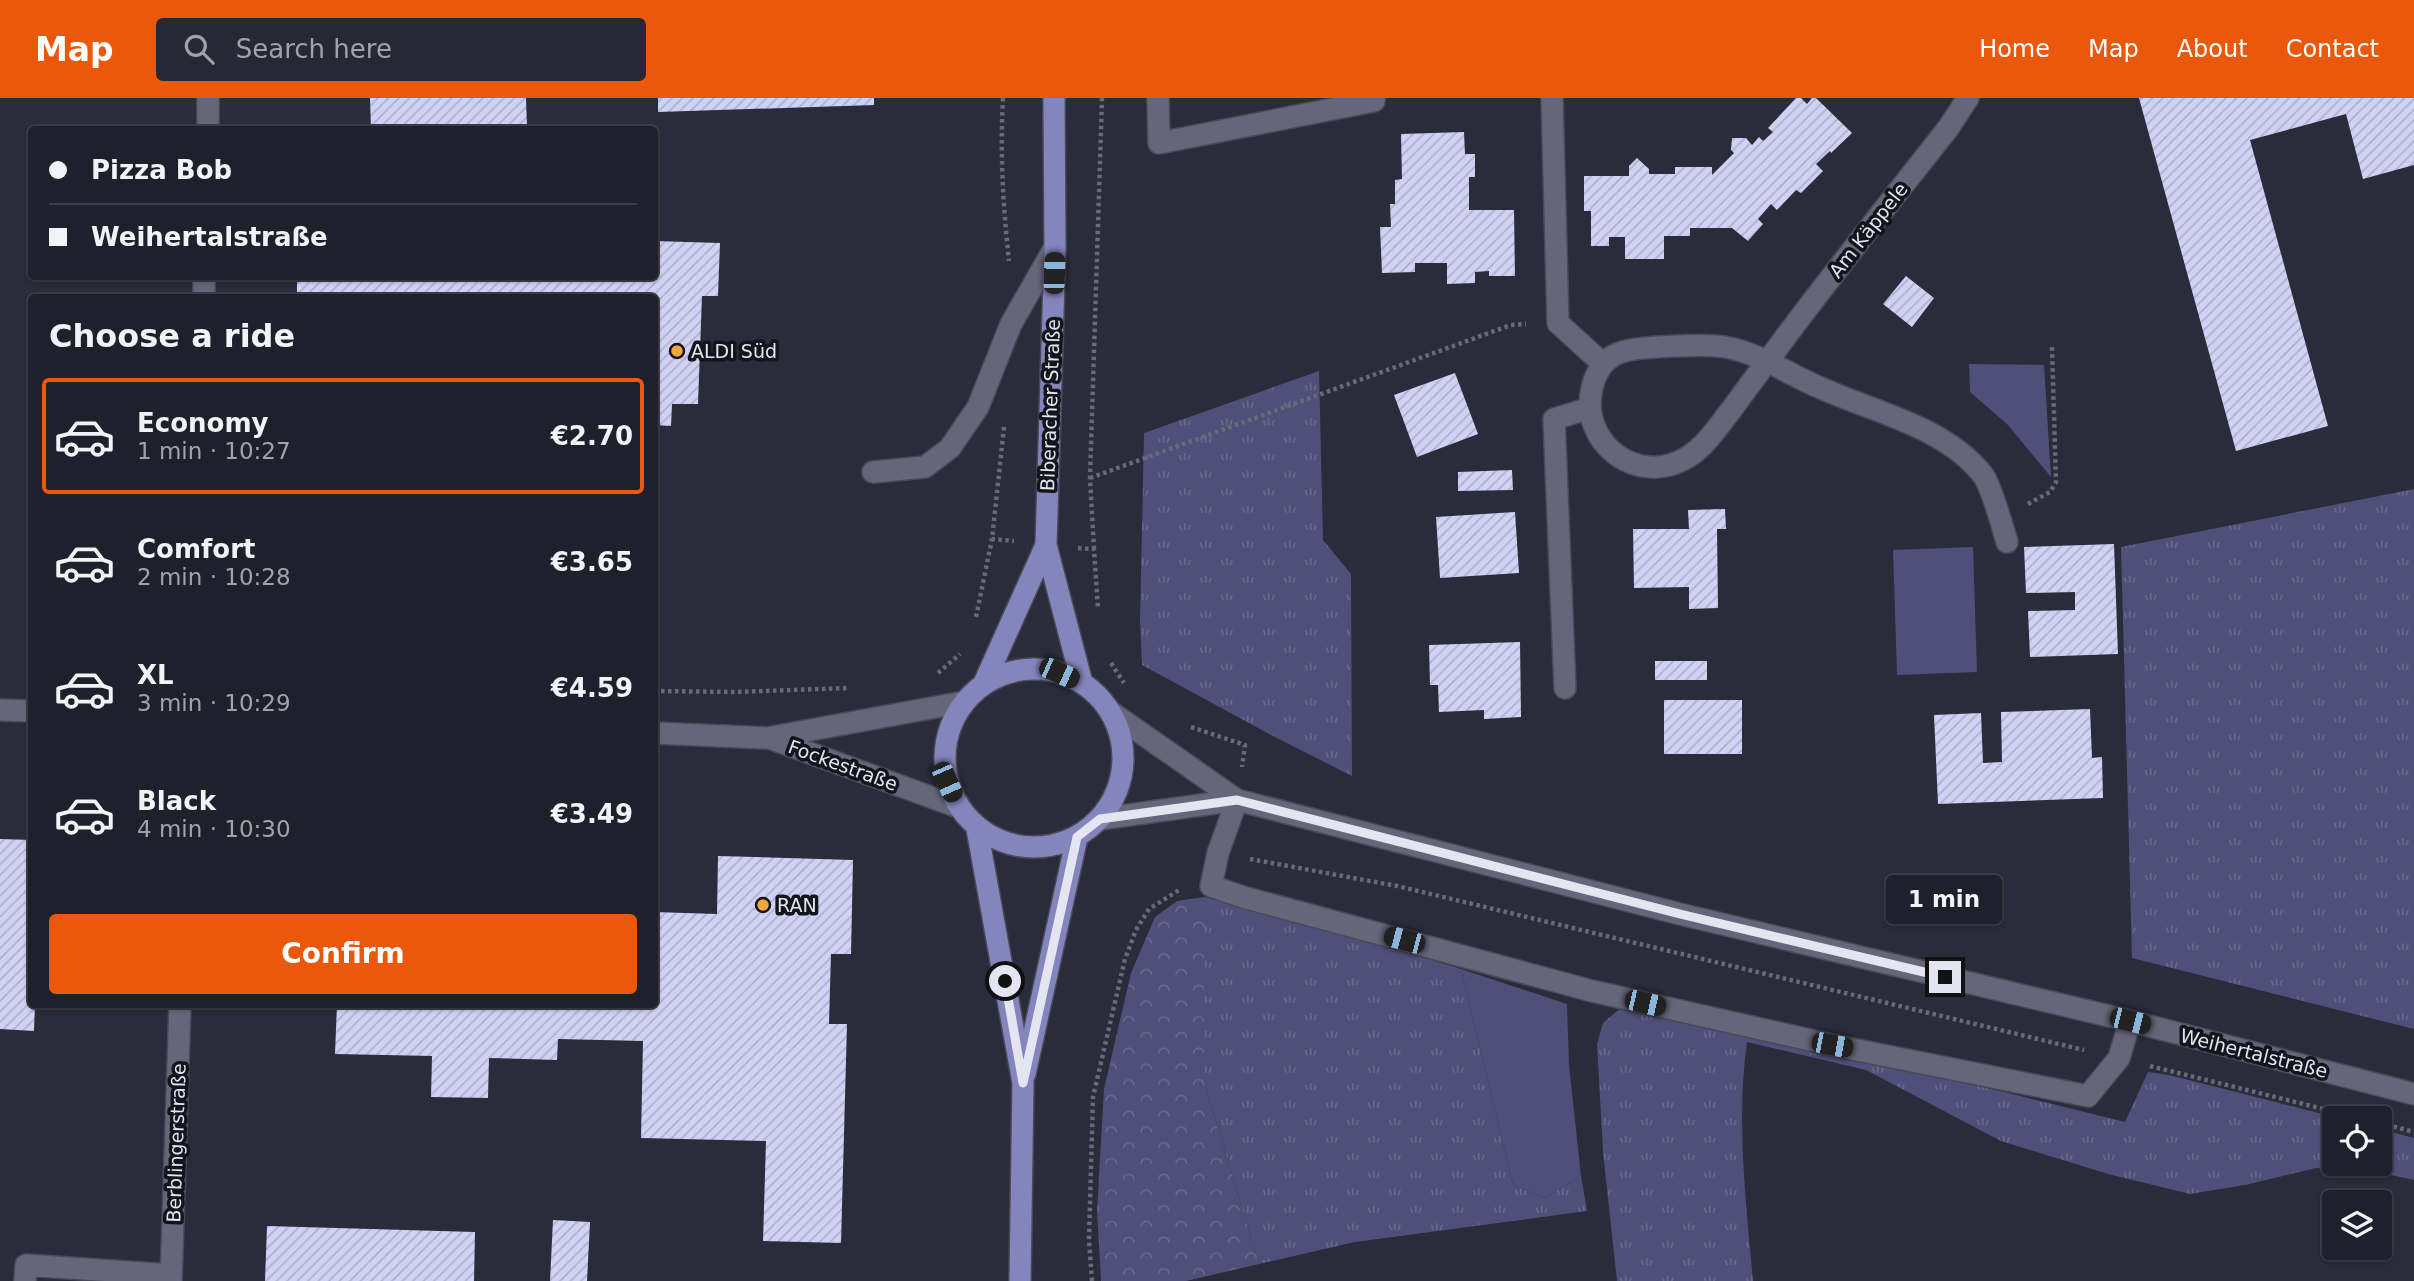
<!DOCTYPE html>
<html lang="en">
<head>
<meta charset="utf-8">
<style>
	body { margin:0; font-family:"DejaVu Sans",sans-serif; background:#282834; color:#f1f3f6; height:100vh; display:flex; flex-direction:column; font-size:26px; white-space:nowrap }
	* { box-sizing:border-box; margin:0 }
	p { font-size:23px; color:#a2a3a9 }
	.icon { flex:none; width:38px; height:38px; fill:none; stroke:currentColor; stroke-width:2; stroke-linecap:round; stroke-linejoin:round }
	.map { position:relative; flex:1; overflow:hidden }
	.side { position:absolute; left:28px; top:196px; width:630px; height:714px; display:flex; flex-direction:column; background:#20202c; border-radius:7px; box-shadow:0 2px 5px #0004,0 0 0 2px #3d3e48 }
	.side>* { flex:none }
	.top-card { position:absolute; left:28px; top:28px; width:630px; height:154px; border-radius:7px; box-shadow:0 2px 5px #0004,0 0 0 2px #3d3e48; display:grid; align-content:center; height:154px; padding:0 21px; background:#20202c }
	.controls { position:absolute; left:2322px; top:1008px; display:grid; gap:14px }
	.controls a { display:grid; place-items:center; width:70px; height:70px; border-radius:7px; background:#20202c; box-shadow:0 2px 5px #0004,0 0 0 2px #3d3e48; font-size:35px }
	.end { position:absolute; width:32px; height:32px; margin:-16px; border:9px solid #e4e5f0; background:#111; box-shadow:0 0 0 4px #111 }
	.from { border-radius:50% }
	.bubble { position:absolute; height:49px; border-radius:7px; background:#20202c; box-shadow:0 2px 5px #0004,0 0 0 2px #3d3e48; font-size:23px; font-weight:800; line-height:49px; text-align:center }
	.car { position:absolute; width:21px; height:42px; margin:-21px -10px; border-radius:9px; box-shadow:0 0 5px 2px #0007; background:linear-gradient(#222 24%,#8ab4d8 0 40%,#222 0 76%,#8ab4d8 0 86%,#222 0) }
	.top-card b { display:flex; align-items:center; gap:24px; height:66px; font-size:26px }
	.top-card b+b { border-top:2px solid #3d3e48 }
	.top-card i { width:18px; height:18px; background:#f1f3f6 }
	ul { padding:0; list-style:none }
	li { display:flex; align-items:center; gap:21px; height:116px; margin:0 14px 10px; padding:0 7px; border:4px solid transparent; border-radius:7px }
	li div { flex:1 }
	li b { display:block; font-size:26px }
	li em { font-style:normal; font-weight:800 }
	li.on { border-color:#ea580c }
	li>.icon { width:63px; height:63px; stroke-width:1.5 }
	h2 { padding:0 21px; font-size:32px; line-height:84px }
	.button { display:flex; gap:14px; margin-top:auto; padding:14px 21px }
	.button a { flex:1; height:80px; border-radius:7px; background:#ea580c; color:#fff; font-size:28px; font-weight:800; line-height:80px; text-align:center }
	header { display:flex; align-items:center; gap:42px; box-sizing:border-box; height:98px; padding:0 35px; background:#ea580c; color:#fff }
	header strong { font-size:33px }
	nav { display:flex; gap:38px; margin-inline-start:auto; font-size:24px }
	.search { width:490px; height:63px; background:#282834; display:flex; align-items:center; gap:18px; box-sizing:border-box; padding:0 24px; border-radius:7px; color:#a2a3a9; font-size:26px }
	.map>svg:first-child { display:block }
	.grass { fill:url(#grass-tufts) }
	.forest { fill:url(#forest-crowns) }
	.green { fill:#4f4f7a }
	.building { fill:url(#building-hatch) }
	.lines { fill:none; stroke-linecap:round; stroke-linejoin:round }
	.minor-casing { stroke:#494a58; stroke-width:24 }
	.major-casing { stroke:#494a58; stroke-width:24 }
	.path { stroke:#696a78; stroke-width:4.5; stroke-dasharray:3.5 3.5; stroke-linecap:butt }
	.minor { stroke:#66667a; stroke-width:21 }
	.major { stroke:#8585bd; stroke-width:21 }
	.route { stroke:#e4e5f0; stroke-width:9 }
	.poi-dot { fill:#eea73c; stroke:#14141c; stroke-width:2.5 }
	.labels { text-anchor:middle; stroke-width:7; stroke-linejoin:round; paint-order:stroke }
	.street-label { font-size:19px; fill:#e4e5f0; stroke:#14141c }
	.poi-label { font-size:19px; fill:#e4e5f0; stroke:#14141c; text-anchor:start }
</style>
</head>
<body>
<header>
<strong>Map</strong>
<div class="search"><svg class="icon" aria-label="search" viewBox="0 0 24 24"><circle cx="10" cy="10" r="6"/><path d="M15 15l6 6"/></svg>Search here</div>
<nav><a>Home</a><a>Map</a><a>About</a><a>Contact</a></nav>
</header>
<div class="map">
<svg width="2414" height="1183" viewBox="0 0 2414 1183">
	<defs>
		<pattern id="grass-tufts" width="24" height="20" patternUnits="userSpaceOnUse" patternTransform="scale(1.75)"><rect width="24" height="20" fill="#4f4f7a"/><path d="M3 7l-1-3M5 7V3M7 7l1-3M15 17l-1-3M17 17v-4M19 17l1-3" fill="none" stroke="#68688d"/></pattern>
		<pattern id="forest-crowns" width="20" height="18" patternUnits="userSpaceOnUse" patternTransform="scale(1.75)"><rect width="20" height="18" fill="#4f4f7a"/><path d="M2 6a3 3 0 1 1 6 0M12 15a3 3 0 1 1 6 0" fill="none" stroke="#68688d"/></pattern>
		<pattern id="building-hatch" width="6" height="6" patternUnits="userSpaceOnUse" patternTransform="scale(1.75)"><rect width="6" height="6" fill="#d0d2f5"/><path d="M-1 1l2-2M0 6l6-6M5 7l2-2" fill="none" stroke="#adafca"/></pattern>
	</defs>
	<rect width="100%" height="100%" fill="#2a2b3b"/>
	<path class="grass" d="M1319 273 1323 442 1351 476 1352 678 1273 638 1142 567 1140 524 1144 335Z
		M2414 391V931L2132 860 2121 449Z
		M1204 799 1268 814 1461 871 1513 1087 1545 1100 1581 1078 1587 1113 1355 1144 1259 1166 1204 983Z
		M1622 909 2000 993 2125 1024 2148 974 2169 977 2338 1020H2334V1066H2380V1031L2414 1040V1082L2368 1072 2316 1070 2245 1087 2190 1096 2108 1076 2001 1043 1866 972 1747 944C1736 1023 1746 1104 1753 1183H1617L1603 1054 1597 946 1603 925Z"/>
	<path class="forest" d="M1204 799V983L1259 1166 1186 1183H1101L1097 1113 1104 991 1131 875 1155 819 1177 803Z"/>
	<path class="green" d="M1969 266 2044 267 2051 379 2007 326 1970 294Z
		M1973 449 1977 574 1897 577 1893 452Z
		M1461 871 1567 906 1569 967 1581 1078 1545 1100 1513 1087Z"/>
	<path class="building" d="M370 0H526L527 29 371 32Z
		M658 0H874V7L658 14Z
		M1796 0H1801L1807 6 1812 0H1816L1852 35 1831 55 1830 53 1816 66 1823 73 1801 95 1796 92 1777 112 1771 106 1758 121 1763 126 1748 143 1732 130H1690V138H1664V161H1625V139H1609V148H1591V113H1584V78H1629V68L1637 60 1649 71V76H1675V69H1712V77L1734 55 1731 52 1732 40H1746L1752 47 1759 39 1763 43 1773 34 1768 30Z
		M2139 0H2414V67L2363 81 2346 16 2250 42 2328 328 2236 353Z
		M1464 34 1465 56H1475V79H1469V112H1514L1515 178H1489V173L1475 174V185L1447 186V165H1415V174L1382 175 1380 129H1391L1390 106H1395V82L1402 81 1401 36Z
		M654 143 720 145 718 198H702L698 306H672L671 328 654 327V200H297V178H654Z
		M1906 178 1934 200 1912 229 1883 206Z
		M1455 275 1478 336 1417 359 1394 297Z
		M1512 372 1513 392 1458 393V374Z
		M1725 411 1726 431H1717L1718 510 1689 511V489L1634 490 1633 431H1689L1688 412Z
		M1515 414 1519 475 1440 480 1436 419Z
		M2114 446 2118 556 2030 559 2028 513 2075 512V494L2026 495 2024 449Z
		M1520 544 1521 619 1484 621V612L1439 614 1438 587H1430L1429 547Z
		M1655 563H1707V582H1655Z
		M1664 602H1742V656H1664Z
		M2090 611 2092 660 2102 659 2103 700 1938 706 1934 617 1981 615 1983 665 2002 664 2001 614Z
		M0 741 32 742V906H35L34 933 0 931Z
		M718 758 853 762 851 856H831L829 926H847L841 1145 763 1143 766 1043 641 1040 643 943 558 941 557 962 489 960 488 1000 431 999 432 958 335 956 337 906H654V814L717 816Z
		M553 1122 590 1124 587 1183H550Z
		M267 1128 475 1134 474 1183H265Z"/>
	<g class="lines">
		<defs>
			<path id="minor" d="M1158 0 1159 45 1374 3V0
				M1552 0 1558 225 1603 266
				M1968 0 1949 29C1894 99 1838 169 1784 241 1767 264 1749 287 1732 311 1718 328 1707 347 1688 359 1638 390 1579 345 1592 290 1594 281 1598 272 1604 265 1609 260 1615 256 1622 254 1639 248 1707 246 1725 249 1760 255 1789 277 1821 290 1876 315 1944 328 1983 377 1992 390 2002 427 2007 444
				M208 32V0
				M204 200V178
				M873 374 925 369 950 350 978 309 1011 226 1055 149
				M1565 590 1554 321 1590 310
				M0 612 32 613
				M1111 614 1237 702 1680 816 2130 923 2414 996
				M654 635 767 640 964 604
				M769 640 958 709
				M1237 702 1218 755 1211 788 1243 799 1592 893 1832 947 2088 998 2119 960 2130 923
				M1100 721 1237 702
				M25 1183 26 1167 171 1177
				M171 1183 180 906"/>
			<path id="major" d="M1054 0 1055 149 1046 447 1082 585
				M945 660a89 89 0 1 1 178 0a89 89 0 1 1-178 0Z
				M984 585 1046 447
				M977 731 1023 985 1020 1183
				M1025 976 1077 739"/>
		</defs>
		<use href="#minor" class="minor-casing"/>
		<use href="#major" class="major-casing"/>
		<path class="path" d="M1003 0C1000 55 1003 108 1009 163
			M1004 329 992 441 1014 443
			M1090 380 1511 227 1526 226
			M2028 406 2050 394 2056 384 2052 249
			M1078 450 1094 451 1098 511
			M1094 451 1090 380 1102 0
			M976 519 992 441
			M1111 565 1124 585
			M938 575 960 556
			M654 593 735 594 847 590
			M1191 629 1245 647 1242 669
			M1250 761 1397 788 2084 952
			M2150 968 2360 1020
			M2380 1025 2414 1034
			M1092 1183 1089 1141 1093 999 1125 861 1136 832 1149 811 1179 792"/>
		<use href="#minor" class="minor"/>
		<use href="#major" class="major"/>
	</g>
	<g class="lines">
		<path class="route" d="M1005 883 1023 985 1077 739 1100 721 1237 702 1680 816 1945 879"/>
	</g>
	<g class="poi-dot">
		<circle cx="677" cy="253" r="7"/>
		<circle cx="763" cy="807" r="7"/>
	</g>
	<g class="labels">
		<g class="street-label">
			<text transform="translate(1868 132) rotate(-52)" y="7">Am Käppele</text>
			<text transform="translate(1050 307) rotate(-88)" y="7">Biberacher Straße</text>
			<text transform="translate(843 667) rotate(20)" y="7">Fockestraße</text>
			<text transform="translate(2254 955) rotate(14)" y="7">Weihertalstraße</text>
			<text transform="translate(176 1045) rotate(-88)" y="7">Berblingerstraße</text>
		</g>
		<g class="poi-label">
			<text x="691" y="260">ALDI Süd</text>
			<text x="777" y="814">RAN</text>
		</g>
	</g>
</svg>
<div class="controls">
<a><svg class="icon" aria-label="locate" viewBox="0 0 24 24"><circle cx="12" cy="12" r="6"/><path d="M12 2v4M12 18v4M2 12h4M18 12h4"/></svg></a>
<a><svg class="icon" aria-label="layers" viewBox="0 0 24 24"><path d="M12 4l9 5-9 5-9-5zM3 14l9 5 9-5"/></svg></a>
</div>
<i class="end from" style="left:1005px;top:883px"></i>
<i class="end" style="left:1945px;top:879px"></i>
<div class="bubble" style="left:1886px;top:777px;width:116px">1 min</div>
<i class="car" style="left:1054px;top:175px;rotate:2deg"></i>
<i class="car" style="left:1059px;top:575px;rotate:114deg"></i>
<i class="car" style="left:947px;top:684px;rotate:156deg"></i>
<i class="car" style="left:1404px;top:842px;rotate:285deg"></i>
<i class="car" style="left:1645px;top:905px;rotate:103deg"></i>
<i class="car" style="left:2130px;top:923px;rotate:104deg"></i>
<i class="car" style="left:1832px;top:947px;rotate:101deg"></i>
<div class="top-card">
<b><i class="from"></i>Pizza Bob</b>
<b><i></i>Weihertalstraße</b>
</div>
<section class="side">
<h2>Choose a ride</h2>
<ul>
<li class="on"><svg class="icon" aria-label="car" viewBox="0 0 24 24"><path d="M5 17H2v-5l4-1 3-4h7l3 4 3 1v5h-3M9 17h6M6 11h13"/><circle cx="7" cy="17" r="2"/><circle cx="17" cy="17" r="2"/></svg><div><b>Economy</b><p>1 min · 10:27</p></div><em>€2.70</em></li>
<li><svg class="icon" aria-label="car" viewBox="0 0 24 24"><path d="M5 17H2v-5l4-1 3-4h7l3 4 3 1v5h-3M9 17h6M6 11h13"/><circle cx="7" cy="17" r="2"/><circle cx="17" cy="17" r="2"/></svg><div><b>Comfort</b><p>2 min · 10:28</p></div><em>€3.65</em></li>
<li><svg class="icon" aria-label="car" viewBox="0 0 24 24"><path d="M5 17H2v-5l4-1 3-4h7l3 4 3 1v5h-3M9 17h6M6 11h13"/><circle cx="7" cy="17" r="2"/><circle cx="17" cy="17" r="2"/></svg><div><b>XL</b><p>3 min · 10:29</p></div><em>€4.59</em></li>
<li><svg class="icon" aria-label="car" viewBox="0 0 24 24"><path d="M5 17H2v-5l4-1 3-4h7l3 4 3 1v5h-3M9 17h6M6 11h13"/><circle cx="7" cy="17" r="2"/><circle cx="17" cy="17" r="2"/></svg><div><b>Black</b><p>4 min · 10:30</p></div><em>€3.49</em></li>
</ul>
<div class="button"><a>Confirm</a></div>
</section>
</div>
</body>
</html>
